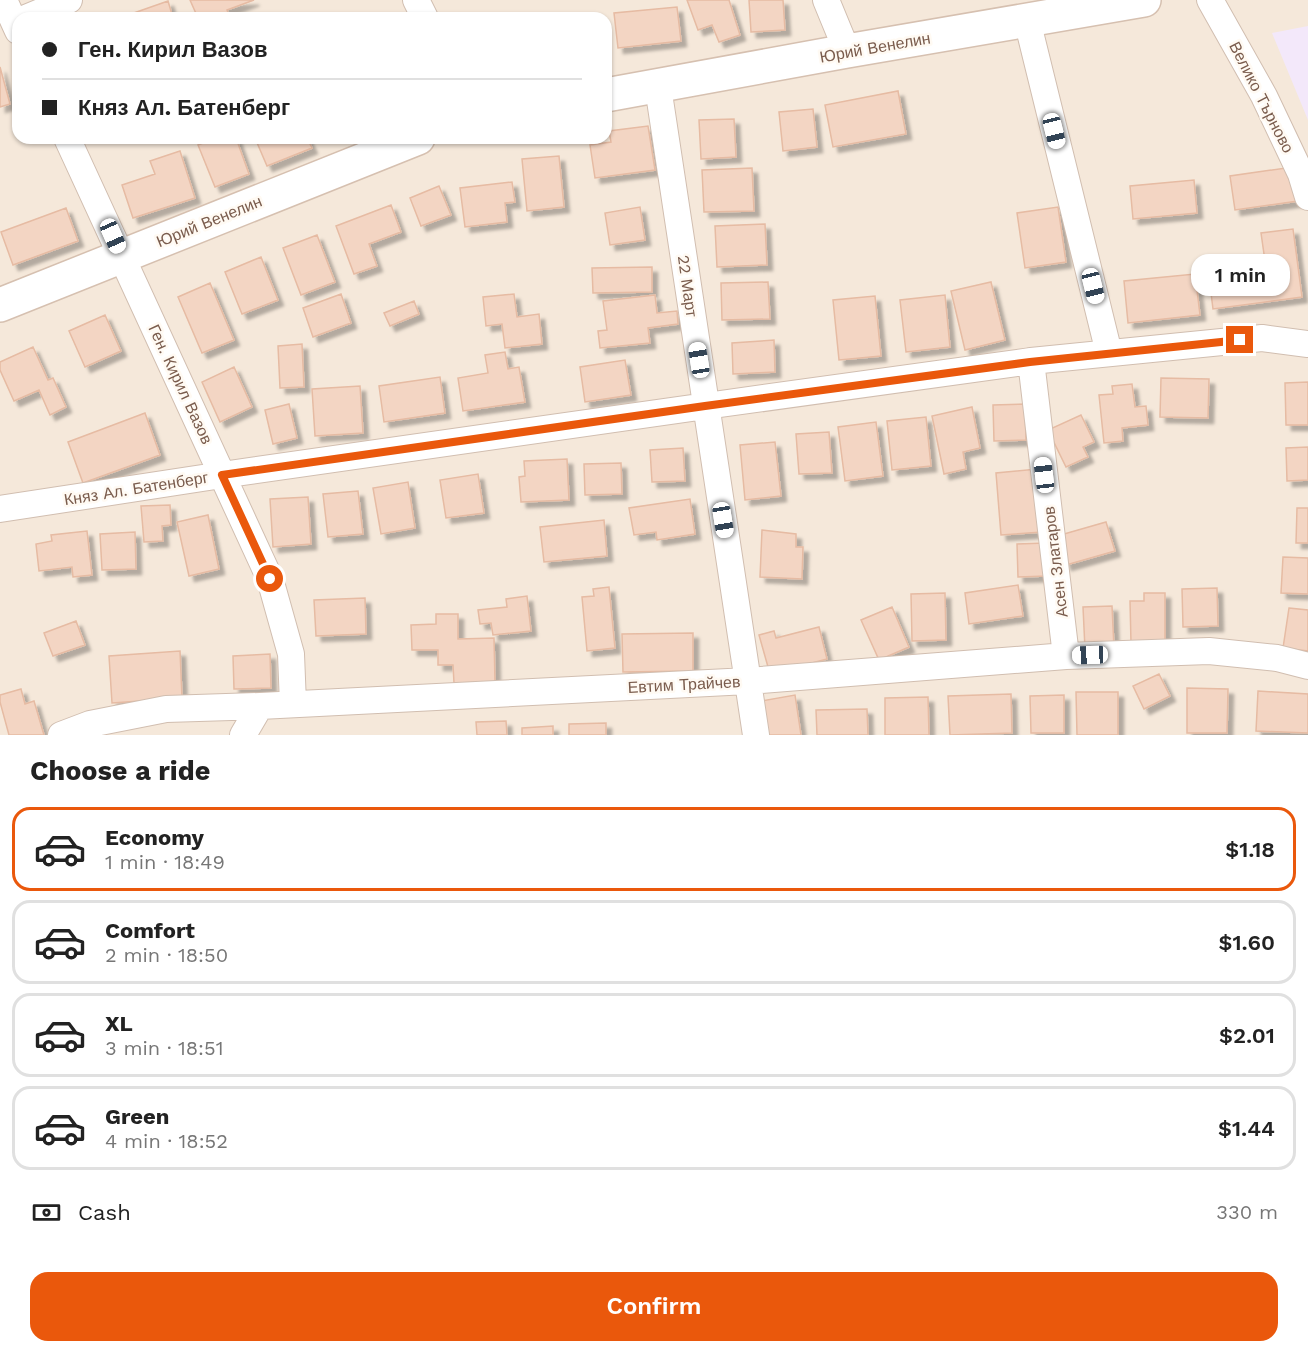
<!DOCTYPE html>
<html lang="en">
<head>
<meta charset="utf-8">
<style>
	body { margin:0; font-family:"Work Sans",sans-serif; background:#f6f6f6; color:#222; height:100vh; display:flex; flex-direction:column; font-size:22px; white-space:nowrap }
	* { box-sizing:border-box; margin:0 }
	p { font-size:20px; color:#767676 }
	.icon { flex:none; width:33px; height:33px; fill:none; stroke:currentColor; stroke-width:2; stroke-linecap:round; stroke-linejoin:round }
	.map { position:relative; height:735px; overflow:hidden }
	.details { display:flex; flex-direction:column; background:#fff; flex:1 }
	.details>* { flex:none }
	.banner { position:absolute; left:12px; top:12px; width:600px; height:132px; border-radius:18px; box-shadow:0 2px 4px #0004; display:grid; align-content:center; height:132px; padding:0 30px; background:#fff }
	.end { position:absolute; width:27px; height:27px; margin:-14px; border:8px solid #ea580c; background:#fff; box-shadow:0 0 0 3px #fff }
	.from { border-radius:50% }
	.bubble { position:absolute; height:42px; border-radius:18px; background:#fff; box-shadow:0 2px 4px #0004; font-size:20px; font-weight:600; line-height:42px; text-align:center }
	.car { position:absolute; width:18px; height:36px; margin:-18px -9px; border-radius:8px; box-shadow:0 0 4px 2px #0007; background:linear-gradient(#fff 24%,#345 0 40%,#fff 0 76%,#345 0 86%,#fff 0) }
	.banner b { display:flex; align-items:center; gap:21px; height:57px; font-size:22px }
	.banner b+b { border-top:2px solid #e0e0e0 }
	.banner i { width:15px; height:15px; background:#222 }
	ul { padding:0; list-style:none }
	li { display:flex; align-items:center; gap:18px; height:84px; margin:0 12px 9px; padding:0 18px; border:3px solid #e0e0e0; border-radius:18px }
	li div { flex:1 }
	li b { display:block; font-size:22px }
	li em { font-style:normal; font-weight:600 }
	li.active { border-color:#ea580c }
	li>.icon { width:54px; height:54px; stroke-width:1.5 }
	h2 { padding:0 30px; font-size:27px; line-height:72px }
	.pay { display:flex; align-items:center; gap:15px; height:66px; padding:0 30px; font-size:22px }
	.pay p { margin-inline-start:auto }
	.cta { display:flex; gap:12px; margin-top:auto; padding:12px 30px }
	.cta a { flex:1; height:69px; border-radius:18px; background:#ea580c; color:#fff; font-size:24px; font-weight:600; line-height:69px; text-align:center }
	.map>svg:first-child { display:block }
	.residential { fill:#f5e8da; fill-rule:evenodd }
	.education { fill:#f3e8fa }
	.building { fill:#f3d5c3; stroke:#e6bba3; stroke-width:1.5; filter:url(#shadow) }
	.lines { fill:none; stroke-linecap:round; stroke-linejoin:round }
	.street-casing { stroke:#d1beb0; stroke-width:28 }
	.secondary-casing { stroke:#d6c0b0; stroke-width:36 }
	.street { stroke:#fff; stroke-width:26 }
	.secondary { stroke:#fff; stroke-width:33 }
	.route { stroke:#ea580c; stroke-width:8 }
	.labels { text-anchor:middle; stroke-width:5; stroke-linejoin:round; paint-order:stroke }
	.street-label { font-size:16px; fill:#7a5c4d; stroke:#fffaf3 }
</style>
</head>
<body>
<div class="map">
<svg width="1308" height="735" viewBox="0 0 1308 735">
	<defs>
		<filter id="shadow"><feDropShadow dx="5.5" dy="5.5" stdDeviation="1.5" flood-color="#0004"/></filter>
	</defs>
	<rect width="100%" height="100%" fill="#fdf6ec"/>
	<path class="residential" d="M0 0H1308V735H0ZM18 18H606V138H18Z"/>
	<path class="education" d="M1308 26V120L1272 33Z"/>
	<path class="building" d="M190 0H254L227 10 230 18H198Z
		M687 0H729L740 35 719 42 712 25 698 30Z
		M749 0H783L785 30 751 32Z
		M168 1 173 18H129L128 15Z
		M677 7 681 41 618 48 614 13Z
		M0 67 10 104 0 107Z
		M898 91 906 134 833 147 825 105Z
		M813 109 817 147 783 151 779 112Z
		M734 119 736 157 701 159 699 120Z
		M648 126 655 170 595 178 590 145 611 142 609 131Z
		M215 138H236L249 174 215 187 198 145Z
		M255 138H307L312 148 267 166Z
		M180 151 195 198 133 218 122 185 155 174 150 161Z
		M559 156 564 207 527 211 522 159Z
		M1293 167 1298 201 1235 210 1230 176Z
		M752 168 754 211 704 212 702 170Z
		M1194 180 1197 213 1133 219 1130 186Z
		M512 182 515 202 505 203 507 222 465 227 460 188Z
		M439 186 451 215 421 226 410 198Z
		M391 205 401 232 369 244 377 266 354 274 336 226Z
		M640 207 645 240 610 245 605 213Z
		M1058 207 1066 262 1025 268 1017 213Z
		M66 208 78 241 13 265 1 232Z
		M765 224 767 265 717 267 715 226Z
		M1293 229 1302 297 1213 309 1208 269 1265 261 1261 233Z
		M317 235 335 282 301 295 283 248Z
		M261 257 278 300 242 314 225 272Z
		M652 267V292L593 293 592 268Z
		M1195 274 1200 315 1128 323 1124 281Z
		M768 282 770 319 722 320 721 283Z
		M991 282 1005 340 965 350 951 291Z
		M210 283 234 340 202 353 178 297Z
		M341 294 351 323 313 337 303 308Z
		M514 294 517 317 539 314 542 344 505 348 502 324 486 326 483 297Z
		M655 295 657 313 677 311 678 324 648 328 650 343 600 348 598 331 607 330 603 301Z
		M945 295 950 347 906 352 900 300Z
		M875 296 881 356 839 360 833 300Z
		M414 301 419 314 390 326 384 313Z
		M105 315 121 351 85 367 69 331Z
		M774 340 775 372 733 374 732 343Z
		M302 344 304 387 280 388 278 346Z
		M33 347 48 380 53 378 66 407 50 415 39 390 14 401 0 370V362Z
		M505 352 508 369 519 367 525 402 463 411 458 378 488 373 485 355Z
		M625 360 631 395 585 402 580 367Z
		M234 367 252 407 220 422 202 382Z
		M440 377 445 413 384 422 379 386Z
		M1161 378 1209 379 1208 418 1160 417Z
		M1308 382V425H1286L1285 383Z
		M1132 384 1135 407 1146 406 1148 425 1122 428 1123 441 1104 443 1099 395 1113 394 1112 386Z
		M360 386 363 433 315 436 312 389Z
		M289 404 297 438 273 444 265 410Z
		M1025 404 1026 440 994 441 993 405Z
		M972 407 980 448 963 452 966 469 944 474 932 416Z
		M145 413 160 455 83 483 68 442Z
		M1081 415 1094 442 1083 447 1088 457 1066 467 1048 430Z
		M926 417 931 466 892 470 887 421Z
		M876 422 883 476 845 481 838 427Z
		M829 432 832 473 799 474 796 434Z
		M775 442 781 496 745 500 740 445Z
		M1308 447V480L1287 481 1286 448Z
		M683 448 685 481 652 482 650 450Z
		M567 459 569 500 521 502 519 477 525 476 524 461Z
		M621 463 622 494 585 495 584 464Z
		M1037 469 1042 532 1001 535 996 473Z
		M478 474 484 513 446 518 440 480Z
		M408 482 415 528 381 534 373 488Z
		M358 491 363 534 328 537 323 494Z
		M308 497 311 544 273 547 270 499Z
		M690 499 695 534 657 540 656 532 634 535 629 508Z
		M170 505 171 525 162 526 163 541 144 542 141 506Z
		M1297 508H1308V543H1296Z
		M208 515 219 569 189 576 177 522Z
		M604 520 607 556 544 562 540 527Z
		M1106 522 1115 551 1066 565 1057 536Z
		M762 530 796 534V547H803L802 579 760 577Z
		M87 531 92 575 73 577 72 567 39 571 36 544 52 541 51 535Z
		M135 532 136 569 102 570 100 534Z
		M1046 543 1047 576 1018 577 1017 544Z
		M1283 557 1308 558V594L1281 593Z
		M1018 585 1023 616 969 624 965 593Z
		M609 587 615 648 587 651 582 597 594 596 593 589Z
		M1217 588 1218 626 1183 627 1182 589Z
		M945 593 946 640 912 641 911 594Z
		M1144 593H1165V643H1131L1130 601H1144Z
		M527 596 531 631 493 635 491 623 480 624 478 610 507 607 506 599Z
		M365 598 366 634 316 636 314 600Z
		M1112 606 1114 648 1085 649 1083 607Z
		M892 607 909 647 879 660 861 620Z
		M1289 608 1308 610V651L1283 648Z
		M436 614H458V639L494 638 495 682 454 683 453 665H438V650H412L411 625 436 624Z
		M76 621 85 645 53 656 44 633Z
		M819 627 827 659 770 674 759 635 774 631 776 638Z
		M693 633V671L623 672 622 634Z
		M180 651 182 698 112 703 109 656Z
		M270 654 271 688 234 689 233 656Z
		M1159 674 1170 696 1144 709 1133 686Z
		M1187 688 1228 689 1227 733H1187Z
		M21 689 25 704 34 701 44 735H9L0 702V695Z
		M1258 691 1308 694V733L1256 731Z
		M1076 692H1118V735H1077Z
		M1011 694 1012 733 950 735 948 696Z
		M795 695 801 735H766L761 701Z
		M1064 695V733H1031L1030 696Z
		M928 697 929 735H885V698Z
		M867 709 868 735H817L816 710Z
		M506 721 507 735H477L476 722Z
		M606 723V735H569V724Z
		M553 726V735H522V728Z"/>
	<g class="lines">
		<defs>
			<path id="street" d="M4 0 18 31
				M416 0 425 18
				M826 0 847 51
				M1210 0 1264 96 1301 174 1308 197
				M26 18 69 0
				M1027 20 1109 353
				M658 87 756 735
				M67 138 270 579 291 654 293 704
				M1031 361 1066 656
				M0 509 222 475 706 406 1031 361 1262 338 1308 344
				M61 735 90 724 166 709 260 706 748 681 1066 656 1209 651 1277 658 1308 666
				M243 735 260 706"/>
			<path id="secondary" d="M606 95 847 51 1144 0
				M0 305 418 138"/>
		</defs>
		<use href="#street" class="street-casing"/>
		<use href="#secondary" class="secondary-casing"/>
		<use href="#street" class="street"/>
		<use href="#secondary" class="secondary"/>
	</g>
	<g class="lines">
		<path class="route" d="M270 579 222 475 705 406 1030 362 1240 340"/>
	</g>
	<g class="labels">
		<g class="street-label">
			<text transform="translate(875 47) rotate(-10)" y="6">Юрий Венелин</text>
			<text transform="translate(1262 97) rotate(63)" y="6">Велико Търново</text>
			<text transform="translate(209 221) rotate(-22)" y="6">Юрий Венелин</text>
			<text transform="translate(688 286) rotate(82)" y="6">22 Март</text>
			<text transform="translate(181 384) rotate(65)" y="6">Ген. Кирил Вазов</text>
			<text transform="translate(136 488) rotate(-9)" y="6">Княз Ал. Батенберг</text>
			<text transform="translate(1055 562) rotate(-97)" y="6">Асен Златаров</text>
			<text transform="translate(684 684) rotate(-3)" y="6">Евтим Трайчев</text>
		</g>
	</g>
</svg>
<i class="end from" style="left:270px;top:579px"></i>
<i class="end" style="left:1240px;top:340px"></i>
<div class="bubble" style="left:1191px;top:254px;width:99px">1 min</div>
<i class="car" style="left:1054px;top:131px;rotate:166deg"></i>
<i class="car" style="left:113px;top:236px;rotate:156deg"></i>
<i class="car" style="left:1093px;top:286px;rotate:166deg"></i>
<i class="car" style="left:699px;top:360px;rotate:351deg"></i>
<i class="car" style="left:1044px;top:475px;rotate:353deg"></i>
<i class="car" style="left:723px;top:520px;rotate:171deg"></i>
<i class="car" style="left:1090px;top:655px;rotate:268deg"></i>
<div class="banner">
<b><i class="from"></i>Ген. Кирил Вазов</b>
<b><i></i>Княз Ал. Батенберг</b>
</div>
</div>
<section class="details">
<h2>Choose a ride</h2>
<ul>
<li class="active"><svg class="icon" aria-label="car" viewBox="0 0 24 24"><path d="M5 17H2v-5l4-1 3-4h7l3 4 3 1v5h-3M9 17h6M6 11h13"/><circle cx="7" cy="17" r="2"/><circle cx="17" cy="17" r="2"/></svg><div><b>Economy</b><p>1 min · 18:49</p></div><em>$1.18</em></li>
<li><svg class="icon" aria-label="car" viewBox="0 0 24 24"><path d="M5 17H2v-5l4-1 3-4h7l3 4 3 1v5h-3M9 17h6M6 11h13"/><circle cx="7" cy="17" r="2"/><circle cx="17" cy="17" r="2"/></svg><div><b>Comfort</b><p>2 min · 18:50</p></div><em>$1.60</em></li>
<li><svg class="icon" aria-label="car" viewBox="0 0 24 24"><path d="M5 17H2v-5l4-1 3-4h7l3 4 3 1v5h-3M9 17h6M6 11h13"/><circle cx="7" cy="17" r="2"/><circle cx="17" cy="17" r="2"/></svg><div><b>XL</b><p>3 min · 18:51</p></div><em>$2.01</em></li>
<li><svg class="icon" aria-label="car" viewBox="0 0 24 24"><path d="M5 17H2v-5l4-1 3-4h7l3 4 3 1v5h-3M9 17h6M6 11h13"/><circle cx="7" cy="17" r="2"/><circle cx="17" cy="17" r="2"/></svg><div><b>Green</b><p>4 min · 18:52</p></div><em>$1.44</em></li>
</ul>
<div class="pay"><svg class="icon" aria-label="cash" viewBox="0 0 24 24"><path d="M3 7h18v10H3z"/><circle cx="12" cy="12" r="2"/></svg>Cash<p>330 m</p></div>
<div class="cta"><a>Confirm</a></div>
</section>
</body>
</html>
